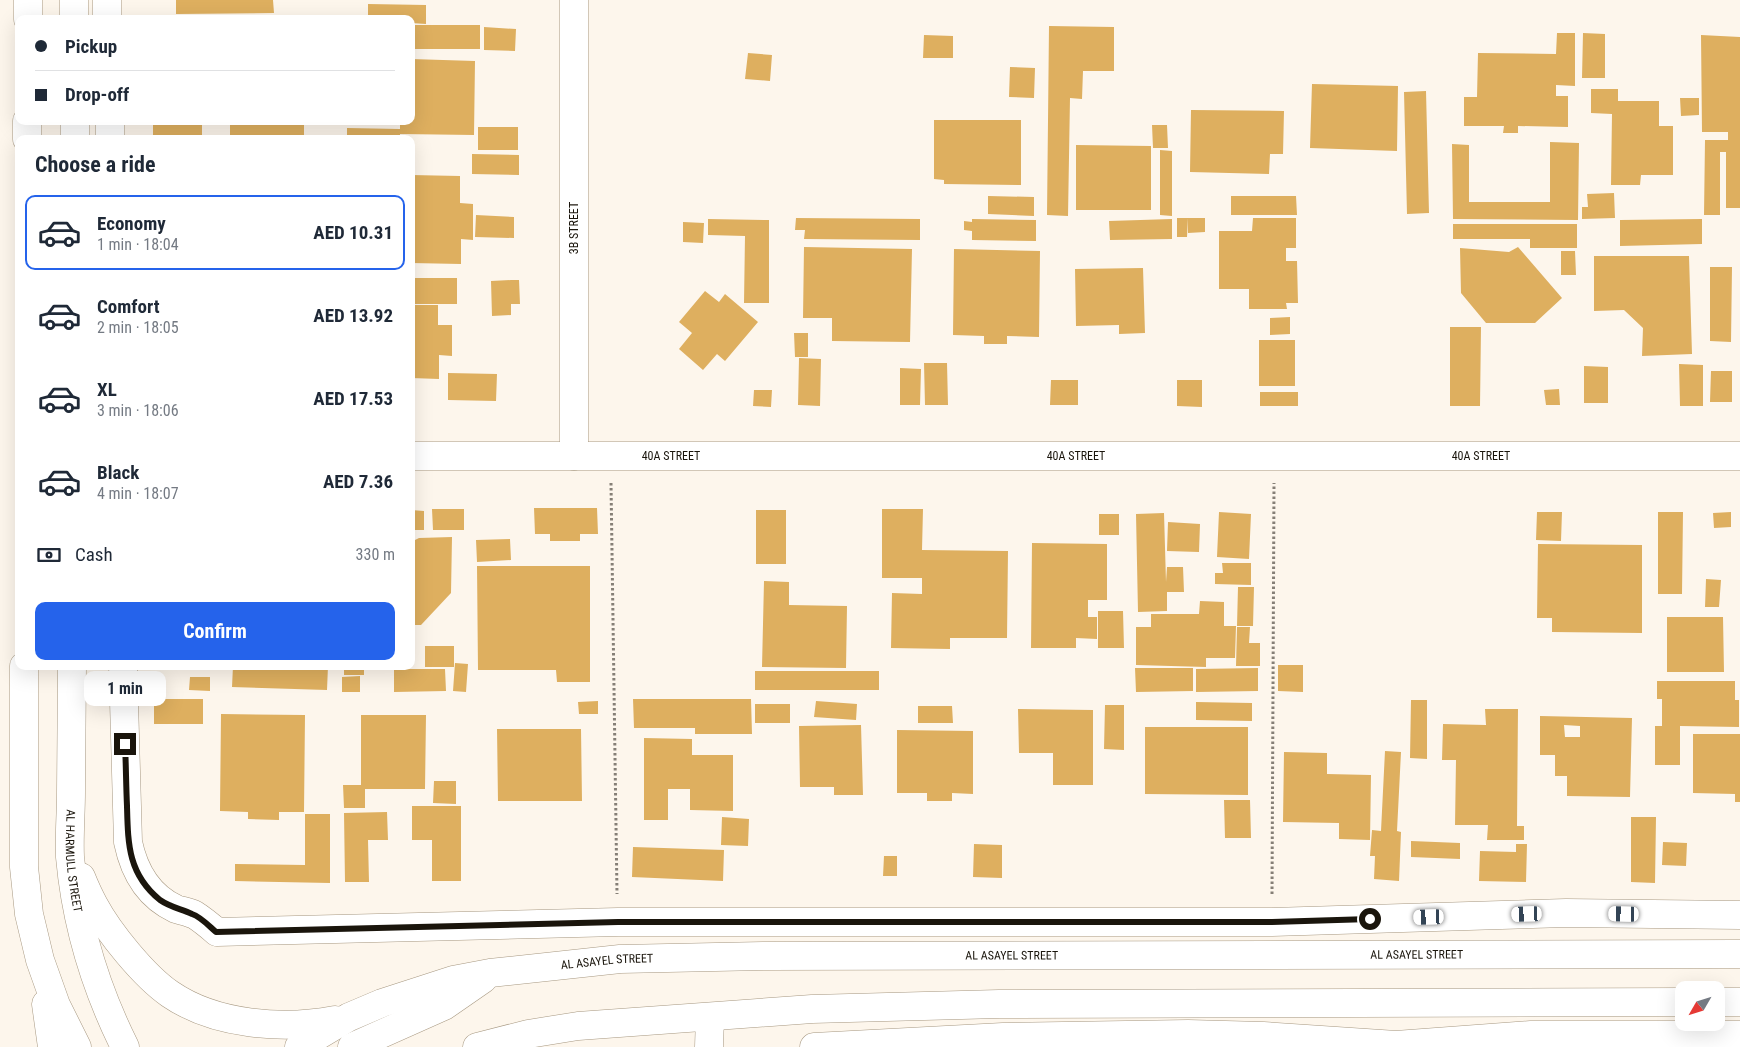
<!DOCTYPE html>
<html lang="en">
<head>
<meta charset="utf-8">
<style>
	body { margin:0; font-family:"Roboto Condensed",sans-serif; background:#f6f6f7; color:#1f2937; height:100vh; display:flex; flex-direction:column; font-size:19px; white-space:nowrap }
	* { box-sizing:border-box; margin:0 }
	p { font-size:16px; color:#747a83 }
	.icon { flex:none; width:28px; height:28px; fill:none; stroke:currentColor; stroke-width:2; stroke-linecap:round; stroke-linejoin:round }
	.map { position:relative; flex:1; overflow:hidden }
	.side { position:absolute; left:15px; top:135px; width:400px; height:535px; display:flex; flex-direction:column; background:#fff; border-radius:10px; box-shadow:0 5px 20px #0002 }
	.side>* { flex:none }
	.hud { position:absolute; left:15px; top:15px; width:400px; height:110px; border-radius:10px; box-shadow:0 5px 20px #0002; display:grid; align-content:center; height:110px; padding:0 20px; background:#fff }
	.needle { width:32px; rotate:231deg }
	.fabs { position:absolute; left:1675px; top:981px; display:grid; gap:10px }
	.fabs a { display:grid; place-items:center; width:50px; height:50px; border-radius:10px; background:#fff; box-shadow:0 5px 20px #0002; font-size:25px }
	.end { position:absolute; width:22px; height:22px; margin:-11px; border:6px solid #1a150c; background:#fff; box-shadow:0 0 0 2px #fff }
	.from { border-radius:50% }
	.bubble { position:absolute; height:35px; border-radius:10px; background:#fff; box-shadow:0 5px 20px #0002; font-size:16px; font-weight:700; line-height:35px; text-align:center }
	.car { position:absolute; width:15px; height:30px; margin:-15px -8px; border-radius:6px; box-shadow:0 0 4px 1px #0007; background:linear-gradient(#fff 24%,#345 0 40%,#fff 0 76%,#345 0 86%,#fff 0) }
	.hud b { display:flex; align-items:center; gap:18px; height:48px; font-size:19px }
	.hud b+b { border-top:1px solid #e0e1e3 }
	.hud i { width:12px; height:12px; background:#1f2937 }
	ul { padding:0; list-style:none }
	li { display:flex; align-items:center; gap:15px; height:75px; margin:0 10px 8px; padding:0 10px; border:2px solid transparent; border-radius:10px }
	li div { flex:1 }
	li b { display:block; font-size:19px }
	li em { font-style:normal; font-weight:700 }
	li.active { border-color:#2563eb }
	li>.icon { width:45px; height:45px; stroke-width:1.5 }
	h2 { padding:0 20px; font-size:22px; line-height:60px }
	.pay { display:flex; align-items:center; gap:12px; height:55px; padding:0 20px; font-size:19px }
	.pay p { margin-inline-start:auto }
	.action { display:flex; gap:10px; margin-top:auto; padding:10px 20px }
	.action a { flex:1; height:58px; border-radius:10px; background:#2563eb; color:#fff; font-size:20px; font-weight:700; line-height:58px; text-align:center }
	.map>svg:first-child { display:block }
	.building { fill:#deaf5f; fill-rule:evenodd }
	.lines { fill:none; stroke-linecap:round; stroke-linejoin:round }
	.minor-casing { stroke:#a79881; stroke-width:29 }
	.tertiary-casing { stroke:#a79881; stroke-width:29 }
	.path { stroke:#857f76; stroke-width:3; stroke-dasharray:2.5 2.5; stroke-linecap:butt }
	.minor { stroke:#fff; stroke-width:28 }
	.tertiary { stroke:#fff; stroke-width:28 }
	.route { stroke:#1a150c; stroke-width:6 }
	.labels { text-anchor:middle; stroke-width:4.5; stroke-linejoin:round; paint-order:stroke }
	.street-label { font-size:12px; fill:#1a150c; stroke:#fff }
</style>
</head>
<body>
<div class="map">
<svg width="1740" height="1047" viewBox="0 0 1740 1047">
	<rect width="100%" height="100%" fill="#fdf6ec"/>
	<path class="building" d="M176 0H273L274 13 176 14Z
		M368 4 426 5V24L411 23V19H368Z
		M411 25H480V49H411Z
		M1049 26 1114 27V71H1083L1082 99 1070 98 1068 216 1047 215Z
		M484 27 516 29 515 51 484 50Z
		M1557 33H1575V86L1556 85V96H1568V127L1518 126V133H1503L1504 126H1464V97H1477L1478 53 1556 54Z
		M1583 33 1605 34V78H1582Z
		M924 35 953 36V58H923Z
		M1701 35 1740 37V208H1726V152H1720V215H1704L1705 140H1728V132H1702Z
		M748 53 772 55 770 81 745 79Z
		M411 59 475 61 474 135 400 134V139H347V128L400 129V121H411Z
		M1010 67 1035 68 1034 98 1009 97Z
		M1312 84 1398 86 1397 151 1310 148Z
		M1591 89H1618V101H1659V126H1673V175H1641L1640 185H1611L1612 114 1591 113Z
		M1426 91 1429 213 1407 214 1404 92Z
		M1680 98H1699V115L1681 116Z
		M1191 110 1284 111 1283 154H1270L1269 174 1190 172Z
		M934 120H1021V185L944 184V180L934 179Z
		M153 121H196V124H202V139H153Z
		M230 124 304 125V139H230Z
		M1152 125H1167L1168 148H1153Z
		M478 127H518V150H478Z
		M1550 142 1579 143 1578 220 1453 219 1452 144 1469 145V202H1550Z
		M1076 145 1151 146V210H1076Z
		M1160 150 1172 151V216L1160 215Z
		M472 154 519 155V175L472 174Z
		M411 175 460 176V203L473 204V240L461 239V264L411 263Z
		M1614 193 1615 218 1582 219V207H1588L1587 194Z
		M988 196 1034 197V216L988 214Z
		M1231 196H1296L1297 215H1231Z
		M476 215 514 217V238L475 237Z
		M796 218 920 219V240L804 239 805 230H795Z
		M1177 218H1188L1187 237H1177Z
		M1188 218H1205V232L1188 233Z
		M1253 218H1296V248H1286V261H1297L1298 303H1286L1287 309H1249V289H1219V231H1252Z
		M708 219 769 220V303H744L745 236 708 235Z
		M972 219 1036 220V241L972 240V231L964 230V221L972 222Z
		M1172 219V239L1110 240 1109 221Z
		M1702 219V244L1620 246V220Z
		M683 222 704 223 703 243 683 242Z
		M1453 224H1577V248H1530V239H1453Z
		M804 247 912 249 910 342 832 341V318H803Z
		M1518 247 1562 298 1535 323H1486L1461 293 1460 248 1509 252Z
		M954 249 1040 251 1039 337 1007 336V344H984V336L953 335Z
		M1561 251H1575L1576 275H1561Z
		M1594 256H1689L1692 354 1642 356 1643 328 1624 310 1594 311Z
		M1710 267H1732L1731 342 1710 341Z
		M1143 268 1145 333 1119 334V325L1076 326 1075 269Z
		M411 278H457V304H411Z
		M511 280H519L520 304H511V315L492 316 491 281Z
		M705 291 719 302 725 294 758 322 725 361 717 354 703 370 679 349 692 333 679 322Z
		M411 305H438V325H452V356L439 355V379L411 378Z
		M1290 317V334L1270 335V318Z
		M1450 327H1481L1480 406H1450Z
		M794 333H808V357H795Z
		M1259 340H1295V386H1259Z
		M799 358 821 359 820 406 798 405Z
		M924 363H947L948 405H925Z
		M1679 364 1703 365V406H1680Z
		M1584 366 1608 367V403H1584Z
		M900 368 921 369 920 405H900Z
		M1711 371H1732V402H1710Z
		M448 373 497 374 496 401 448 400Z
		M1051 380H1078V405H1050Z
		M1177 380H1202V407L1177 406Z
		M1559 389 1560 405H1546L1544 390Z
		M754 390H772L771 407 753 406Z
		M1260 392H1298V406H1260Z
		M534 508H597L598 534H580V541H550V534H535Z
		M432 509H464V530H433Z
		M882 509H923L922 550 1008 551 1007 638H950V649L891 648 892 593 922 594V578H882Z
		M411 510 424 511V530H411Z
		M756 510H786V564H756Z
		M1219 512 1251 514 1249 559 1217 557Z
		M1537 512H1562L1561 541 1536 540Z
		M1658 512H1683L1682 594H1658Z
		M1731 512V527L1714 528 1713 513Z
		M1164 513 1166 582 1167 567H1183L1184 592H1167V611L1138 612 1136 514Z
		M1099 514H1119V535H1099Z
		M1168 522 1200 524 1199 552 1167 551Z
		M452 537 451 593 421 625H411V542L419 538Z
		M510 539 511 560 477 562 476 540Z
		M1032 543 1107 544V600H1088V617H1097V639L1076 638V648H1031Z
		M1538 544 1642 545V633L1552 632V618H1537Z
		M1222 563H1251V585L1215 584V573H1223Z
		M477 566H590V682H557L556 670H478Z
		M1706 579 1721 580 1719 607H1705Z
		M764 581 789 582V605L847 606 846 668 762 667Z
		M1238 587H1254L1253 626H1237Z
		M1200 601 1224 602V626H1236L1235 658H1206V667L1136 665V627H1151V614H1199Z
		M1098 611H1123L1124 648H1098Z
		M1667 617H1723L1724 672H1667Z
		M1237 627H1250L1249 643H1260V666H1236Z
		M425 646H454V667H425Z
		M455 663 468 664 466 692 453 691Z
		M1278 665H1303V692L1278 691Z
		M233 666H328L327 690 232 687Z
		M344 666H364V675H344Z
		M1135 668H1193V691L1136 692Z
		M1258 668V691L1196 692V669Z
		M394 669H445L446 691 394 692Z
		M755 671H879V690H755Z
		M360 676V692H342V677Z
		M190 677H210V691L189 690Z
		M1657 681H1735V700H1739V727L1680 726V765H1655V726H1662V699H1657Z
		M154 699H203V724H154Z
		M633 699H751L752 734H695V728H634Z
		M1411 700H1427V759L1410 758Z
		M598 701V714H579L578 702Z
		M816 701 857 704 856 720 814 717Z
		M1196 702 1252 703V721L1196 720Z
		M755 704H790V723H755Z
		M1105 705H1124V750L1104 749Z
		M918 706H952L953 723H918Z
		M1018 709 1093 710V785H1053V753H1019Z
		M1485 709H1518L1517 826H1524V840H1487L1488 825H1455L1456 760H1442L1443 724 1486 725Z
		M221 714 305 715 304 812H279V820L248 819V812L220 811Z
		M361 715H426L425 789H365V808H344L343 785H361Z
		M1540 716 1632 718 1630 797 1567 796V776H1555V755H1540ZM1564 725 1580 726V737H1565Z
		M861 725 863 795H834V787H800L799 726Z
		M1145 727H1248V795L1145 794Z
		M497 729H581L582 801H498Z
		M897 730 973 731V794L952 793V801H927V793H897Z
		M1693 734H1740V802H1735V794L1693 793Z
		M644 738 692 739V755H733V811L690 810V789H668V820H644Z
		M1385 751 1401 752 1397 831 1401 832 1399 881 1374 879 1375 856H1370L1372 830 1381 831Z
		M1284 752 1327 753V774L1371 775 1370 840 1339 839V823L1283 822Z
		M434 781H456V804L433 803Z
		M1224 800H1250L1251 838H1225Z
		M412 806H461V881H432V840H412Z
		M387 812 388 840H368L369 882H345L344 813Z
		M305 814H330V883L235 881V864L305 865Z
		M722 817 749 819 748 846 721 845Z
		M1631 817H1656L1655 883 1631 882Z
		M1411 841 1460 843V859L1411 857Z
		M1663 842 1687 843 1686 866 1662 865Z
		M974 844 1002 845V878L973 877Z
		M1516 844H1527L1526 882 1479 881 1480 851 1516 852Z
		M633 847 724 850 723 881 632 877Z
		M884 856H897V876H883Z"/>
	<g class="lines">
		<defs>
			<g id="minor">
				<path d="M107 0V19"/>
				<path d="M110 121V139"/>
				<path id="s1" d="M411 456H1740"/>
				<path d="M574 456V0"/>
				<path d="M123 666 128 842C134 871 148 896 176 909 182 911 189 912 195 915 203 920 210 926 217 932L618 922H1272L1566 913 1740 915"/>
				<path d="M814 1047 1003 1037 1188 1034 1263 1036 1396 1045 1531 1035H1740"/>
			</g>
			<g id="tertiary">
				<path d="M74 0V19"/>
				<path d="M28 19V0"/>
				<path d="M75 121V139"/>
				<path d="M27 139V121"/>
				<path d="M24 666V867L29 914 40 960 56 1005 77 1047"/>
				<path id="s2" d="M72 666C72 708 71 750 71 792 71 814 69 836 70 857 76 924 95 987 125 1047"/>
				<path d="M81 877C85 887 89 896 94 905 109 933 144 976 170 994 215 1025 283 1030 335 1020"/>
				<path d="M1716 1002H1740"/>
				<path d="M46 1004 52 1047"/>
				<path id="s3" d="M299 1047 349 1017 382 1003 453 980 490 973 620 959 763 956 1740 954"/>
				<path d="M352 1047 444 1006 483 979"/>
				<path d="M477 1047 528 1034 578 1026 812 1009 999 1004 1684 1002"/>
				<path d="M709 1047 710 1017"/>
			</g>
		</defs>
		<use href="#minor" class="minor-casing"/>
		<use href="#tertiary" class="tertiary-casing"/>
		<path class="path" d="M611 483 617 894
			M1272 894 1274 483"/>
		<use href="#minor" class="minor"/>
		<use href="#tertiary" class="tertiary"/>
	</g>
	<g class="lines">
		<path class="route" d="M125 744C126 765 126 785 127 806 128 844 128 874 160 900 170 907 181 909 192 914 201 917 209 926 216 932L618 922H1272L1370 919"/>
	</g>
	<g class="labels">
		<g class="street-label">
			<text transform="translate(574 228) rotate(-90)" y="4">3B STREET</text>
			<text dy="4" stroke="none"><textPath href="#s1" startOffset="260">40A STREET</textPath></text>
			<text dy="4" stroke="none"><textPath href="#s1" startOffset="665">40A STREET</textPath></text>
			<text dy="4" stroke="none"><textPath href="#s1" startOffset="1070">40A STREET</textPath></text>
			<text dy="4" stroke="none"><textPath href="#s2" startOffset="195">AL HARMULL STREET</textPath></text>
			<text dy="4" stroke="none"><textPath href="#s3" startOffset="1134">AL ASAYEL STREET</textPath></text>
			<text dy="4" stroke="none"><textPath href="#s3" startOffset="729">AL ASAYEL STREET</textPath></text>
			<text dy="4" stroke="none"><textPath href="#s3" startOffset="324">AL ASAYEL STREET</textPath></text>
		</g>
	</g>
</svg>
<div class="fabs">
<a><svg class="needle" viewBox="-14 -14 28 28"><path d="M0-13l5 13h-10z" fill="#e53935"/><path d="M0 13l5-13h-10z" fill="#747a83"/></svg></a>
</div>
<i class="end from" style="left:1370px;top:919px"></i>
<i class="end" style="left:125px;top:744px"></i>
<div class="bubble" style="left:84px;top:671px;width:82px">1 min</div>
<i class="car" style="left:1527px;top:914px;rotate:268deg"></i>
<i class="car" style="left:1624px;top:914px;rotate:271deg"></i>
<i class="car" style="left:1429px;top:917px;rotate:268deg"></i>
<div class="hud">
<b><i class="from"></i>Pickup</b>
<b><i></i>Drop-off</b>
</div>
<section class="side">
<h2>Choose a ride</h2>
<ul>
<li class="active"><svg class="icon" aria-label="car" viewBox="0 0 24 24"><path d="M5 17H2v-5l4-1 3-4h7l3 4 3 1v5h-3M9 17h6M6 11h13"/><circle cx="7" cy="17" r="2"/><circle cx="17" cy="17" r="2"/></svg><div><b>Economy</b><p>1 min · 18:04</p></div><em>AED 10.31</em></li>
<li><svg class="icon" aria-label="car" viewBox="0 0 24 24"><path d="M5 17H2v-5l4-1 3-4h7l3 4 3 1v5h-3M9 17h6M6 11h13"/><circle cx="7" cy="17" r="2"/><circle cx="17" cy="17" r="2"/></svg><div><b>Comfort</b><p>2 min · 18:05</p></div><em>AED 13.92</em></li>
<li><svg class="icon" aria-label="car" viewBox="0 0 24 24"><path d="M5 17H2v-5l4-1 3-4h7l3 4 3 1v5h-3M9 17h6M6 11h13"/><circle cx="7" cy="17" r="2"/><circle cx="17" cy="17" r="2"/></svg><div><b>XL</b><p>3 min · 18:06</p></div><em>AED 17.53</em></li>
<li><svg class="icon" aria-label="car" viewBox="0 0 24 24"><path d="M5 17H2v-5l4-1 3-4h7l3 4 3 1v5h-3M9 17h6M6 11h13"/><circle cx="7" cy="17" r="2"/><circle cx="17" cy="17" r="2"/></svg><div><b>Black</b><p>4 min · 18:07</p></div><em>AED 7.36</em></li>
</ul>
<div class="pay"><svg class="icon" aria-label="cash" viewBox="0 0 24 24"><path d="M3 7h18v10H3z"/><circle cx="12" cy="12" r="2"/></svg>Cash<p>330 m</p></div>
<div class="action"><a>Confirm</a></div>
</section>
</div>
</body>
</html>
